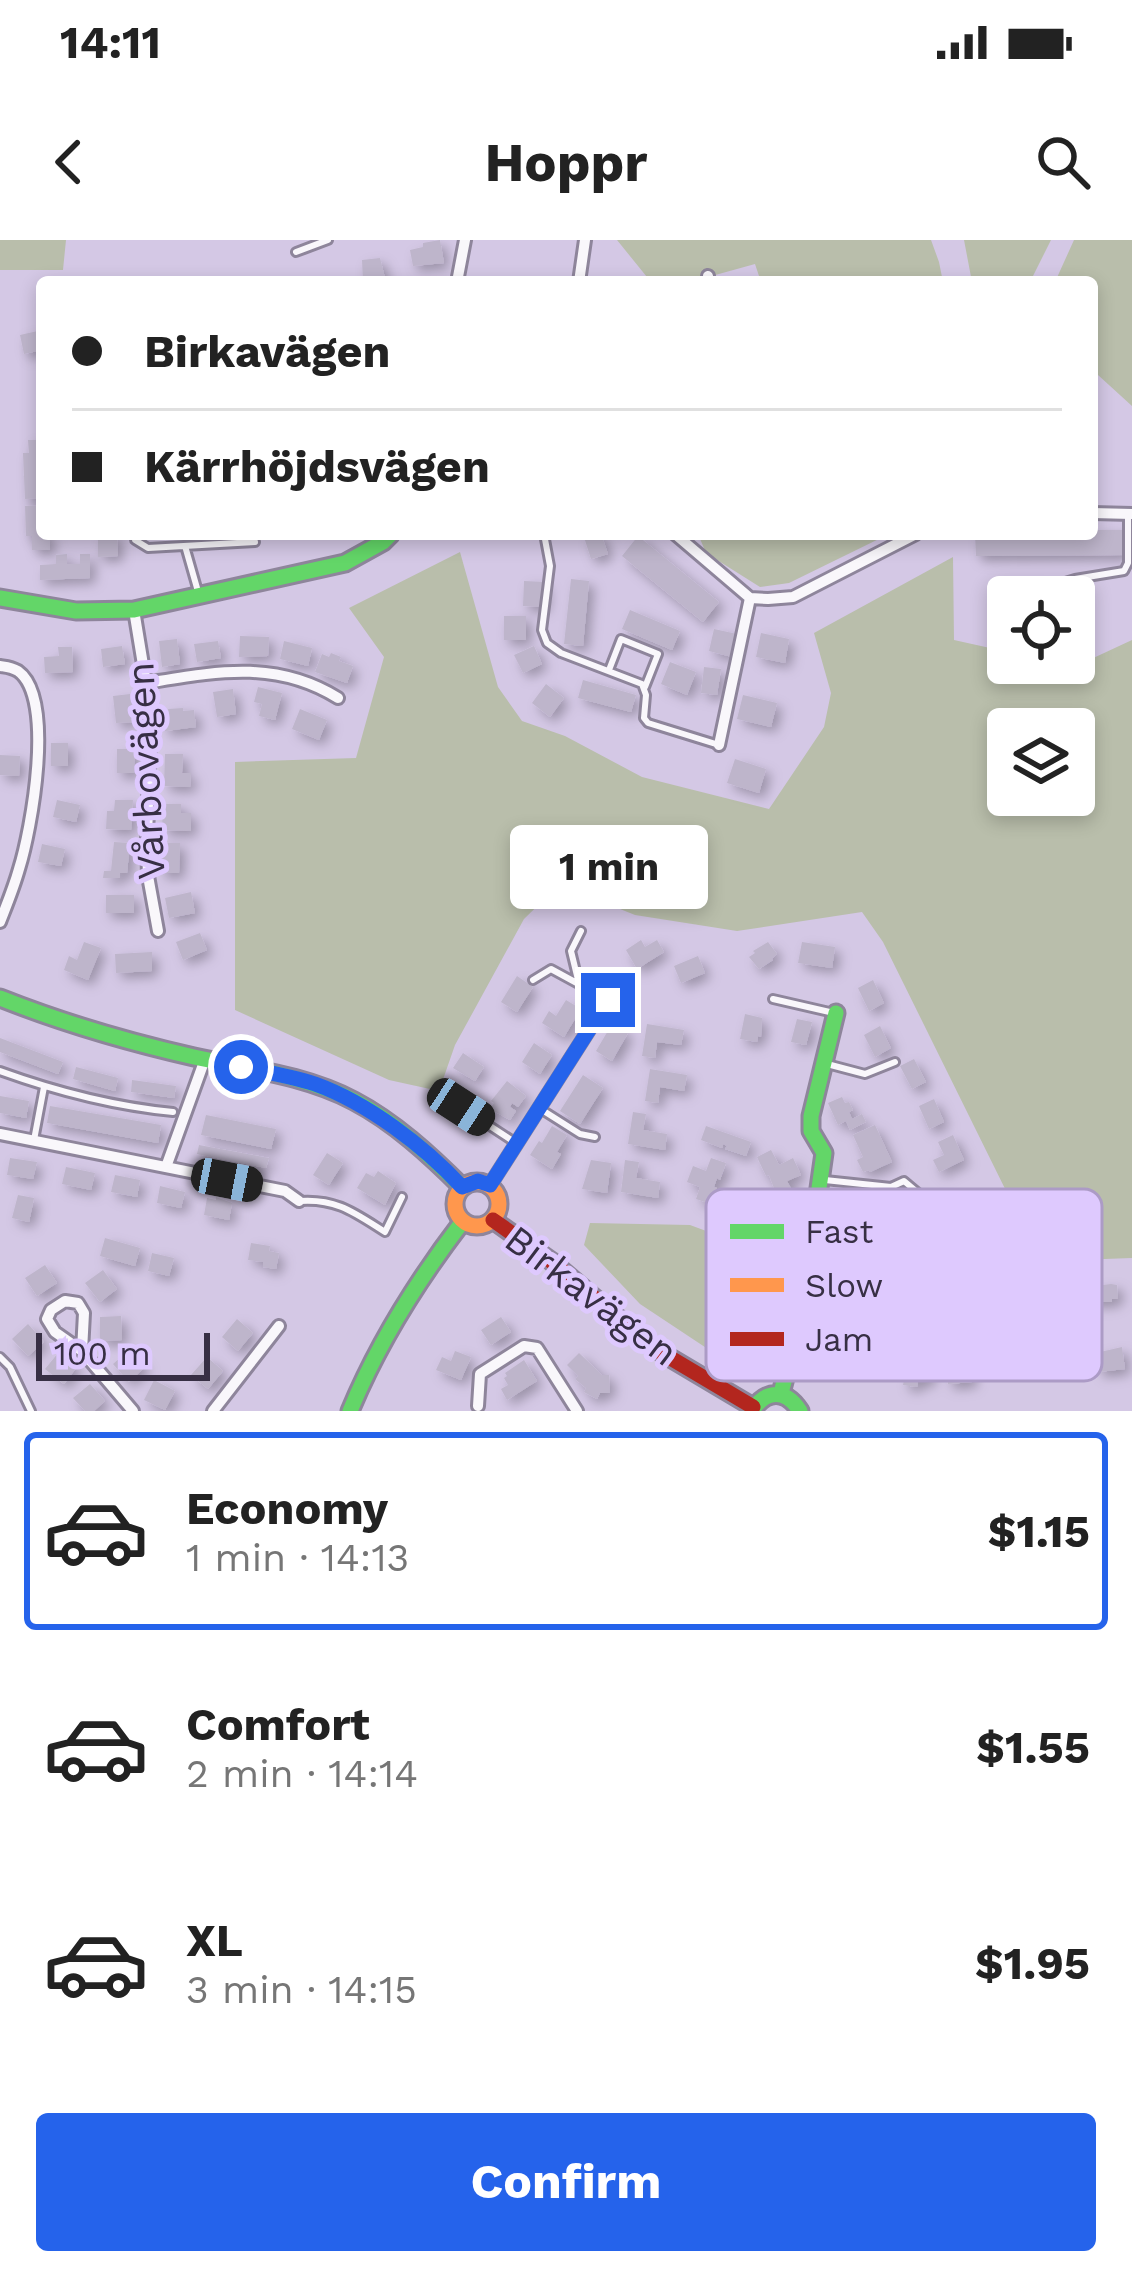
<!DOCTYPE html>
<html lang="en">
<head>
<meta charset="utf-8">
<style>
	body { margin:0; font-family:"Work Sans",sans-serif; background:#f6f6f6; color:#222; height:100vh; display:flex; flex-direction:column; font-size:45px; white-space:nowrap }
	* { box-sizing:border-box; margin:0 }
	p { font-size:39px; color:#767676 }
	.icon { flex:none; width:66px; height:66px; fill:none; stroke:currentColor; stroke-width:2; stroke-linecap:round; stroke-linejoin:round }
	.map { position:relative; height:1171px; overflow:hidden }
	.sheet { display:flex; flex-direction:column; background:#fff; flex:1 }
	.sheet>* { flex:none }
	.banner { position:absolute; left:36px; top:36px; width:1062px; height:264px; border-radius:12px; box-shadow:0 6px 18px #0003; display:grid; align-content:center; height:264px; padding:0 36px; background:#fff }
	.fabs { position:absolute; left:987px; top:336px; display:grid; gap:24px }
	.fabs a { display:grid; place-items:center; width:108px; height:108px; border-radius:12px; background:#fff; box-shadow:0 6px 18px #0003; font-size:60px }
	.scale { position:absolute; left:36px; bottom:30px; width:174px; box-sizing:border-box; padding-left:12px; border:6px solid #372f44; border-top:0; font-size:33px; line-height:42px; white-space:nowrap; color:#372f44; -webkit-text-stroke:9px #dec9fe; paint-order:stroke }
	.end { position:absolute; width:54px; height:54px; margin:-27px; border:15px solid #2563eb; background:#fff; box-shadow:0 0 0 6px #fff }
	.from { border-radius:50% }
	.bubble { position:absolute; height:84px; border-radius:12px; background:#fff; box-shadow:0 6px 18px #0003; font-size:39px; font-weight:700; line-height:84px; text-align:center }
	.car { position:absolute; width:36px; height:72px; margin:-36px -18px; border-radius:15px; box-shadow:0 0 9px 3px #0007; background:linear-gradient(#222 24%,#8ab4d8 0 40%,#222 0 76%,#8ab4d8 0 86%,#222 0) }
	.banner b { display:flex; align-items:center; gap:42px; height:114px; font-size:45px }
	.banner b+b { border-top:3px solid #e0e0e0 }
	.banner i { width:30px; height:30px; background:#222 }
	ul { padding:21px 0 0; list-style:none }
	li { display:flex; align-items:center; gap:36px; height:198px; margin:0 24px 18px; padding:0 12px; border:6px solid transparent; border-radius:12px }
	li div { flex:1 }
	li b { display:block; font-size:45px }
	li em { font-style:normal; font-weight:700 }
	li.selected { border-color:#2563eb }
	li>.icon { width:108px; height:108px; stroke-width:1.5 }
	.action { display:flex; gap:24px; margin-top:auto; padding:24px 36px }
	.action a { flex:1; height:138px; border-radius:12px; background:#2563eb; color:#fff; font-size:48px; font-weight:700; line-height:138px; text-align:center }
	.status { display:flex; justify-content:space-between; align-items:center; height:84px; padding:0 60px; background:#fff; direction:ltr }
	.status svg { height:33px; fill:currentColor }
	header { display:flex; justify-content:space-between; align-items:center; height:156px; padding:0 36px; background:#fff; font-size:54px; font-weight:700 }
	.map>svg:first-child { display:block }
	.green { fill:#b9beab; fill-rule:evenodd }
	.building { fill:#beb5cb; filter:url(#shadow) }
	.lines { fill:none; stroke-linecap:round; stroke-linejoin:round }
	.lane-casing { stroke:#8e859b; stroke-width:12 }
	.street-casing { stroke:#8e859b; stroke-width:16 }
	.fast-casing { stroke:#8e859b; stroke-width:21 }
	.slow-casing { stroke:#8e859b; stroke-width:21 }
	.jam-casing { stroke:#8e859b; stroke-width:21 }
	.lane { stroke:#f9f7fb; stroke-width:6 }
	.street { stroke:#f9f7fb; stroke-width:10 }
	.fast { stroke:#63d668; stroke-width:15 }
	.slow { stroke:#ff974d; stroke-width:15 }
	.jam { stroke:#b3261e; stroke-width:15 }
	.route { stroke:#2563eb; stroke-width:15 }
	.labels { text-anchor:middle; stroke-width:10; stroke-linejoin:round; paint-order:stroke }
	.street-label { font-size:39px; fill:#372f44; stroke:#dec9fe }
	.key { fill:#dec9fe; stroke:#ac9bc6; stroke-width:3 }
	.key-label { font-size:33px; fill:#372f44 }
</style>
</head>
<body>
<div class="status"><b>14:11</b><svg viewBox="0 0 49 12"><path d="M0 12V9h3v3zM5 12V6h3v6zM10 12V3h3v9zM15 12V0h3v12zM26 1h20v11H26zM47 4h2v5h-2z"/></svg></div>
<header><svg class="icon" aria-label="back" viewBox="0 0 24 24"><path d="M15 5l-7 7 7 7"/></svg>Hoppr<svg class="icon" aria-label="search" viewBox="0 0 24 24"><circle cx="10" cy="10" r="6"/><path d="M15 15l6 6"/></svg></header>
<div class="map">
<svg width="1132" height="1171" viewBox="0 0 1132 1171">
	<defs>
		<filter id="shadow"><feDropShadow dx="5.5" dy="5.5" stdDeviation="6" flood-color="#0004"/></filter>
	</defs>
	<rect width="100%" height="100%" fill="#d4c8e5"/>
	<path class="green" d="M0 0H66L63 30H0Z
		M617 0H931L939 22 943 42H761L755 24 690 42H651Z
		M964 0H1051L1030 42H972Z
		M1074 0H1132V166L1098 135 1092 137V42H1055Z
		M698 294H889L789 343 760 347 706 313Z
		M460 312 498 447 522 481 565 496 642 537 769 569 824 487 831 453 814 393 953 317 954 400 1008 412V423H1074V418L1089 420 1132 400V1018L1022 1022 1019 977 883 702 862 672 737 691 635 675 615 667 566 638 524 679 455 805 439 851 389 840 235 770V522L356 518 384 417 349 368ZM1008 489H1074V555H1008Z
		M590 983 690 985 744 1005 778 1028 772 1094 732 1125 640 1064 584 1005Z"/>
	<path class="building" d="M440 0 444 23 413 26 410 10 423 7V3Z
		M380 18 386 42H363L362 20Z
		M42 90V110L24 114 20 95Z
		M28 200H42V258L25 259 23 213H29Z
		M42 265V294H50V310H32V296H26L25 266Z
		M1092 290H1124V315L976 316 975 294H1092Z
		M98 294H117L118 316 98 317Z
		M592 294H601L608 314 591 319 584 297Z
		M638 296 719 362 703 382 622 316Z
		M67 314V324H80V314H90V338L40 340V325L56 324V315Z
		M571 339 589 341 583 406 564 404Z
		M524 341 545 342 544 367 523 366Z
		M630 370 680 391 672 410 622 389Z
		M504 376H526V400H504Z
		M714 389 737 394 732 417 709 411Z
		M761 393 789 399 785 423 756 417Z
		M240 396 269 397 268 416 239 417Z
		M177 399 180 424 162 427 159 401Z
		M218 401 221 418 197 422 194 404Z
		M284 401 312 408 308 426 280 419Z
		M122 406 125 424 103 427 101 409Z
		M534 406 542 424 523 433 514 415Z
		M58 407H72L73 432 45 433 44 417 59 416Z
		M331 413 341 417 339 421 353 426 347 443 315 432 322 414 329 417Z
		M670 422 696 432 687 455 661 444Z
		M704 427 721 429 717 455 701 453Z
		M583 440 636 455 631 472 578 458Z
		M546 444 564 458 550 477 532 463Z
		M258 447 282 453 275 480 259 476 262 464 254 462Z
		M233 449 236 474 217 477 213 452Z
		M130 454 133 482 116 483 113 456Z
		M743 455 777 463 771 487 737 479Z
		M183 468V471L194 470 196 487 165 491 162 474 169 473 168 469Z
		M300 469 327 480 319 500 292 489Z
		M51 503H68V526H51Z
		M117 509H135L134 533H117Z
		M165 514H183L182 533H191L190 547 164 546Z
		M0 515 20 516 19 536 0 535Z
		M735 519 766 529 759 553 727 543Z
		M57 560 80 565 76 582 53 577Z
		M115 560H133L131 590 106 589 107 571H114Z
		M163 564H181V573H191V591L162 590Z
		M114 602 130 603 127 633H120V638H103L104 631H111Z
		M160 603H180L179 633H160Z
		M42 604 65 609 61 626 38 622Z
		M191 652 195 673 169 678 165 658Z
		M106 655H134V673H106Z
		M200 693 207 710 183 720 176 702Z
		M641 700 645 707 657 700 664 712 637 729 626 710Z
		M84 702 101 708 88 740 64 730 69 716 77 720Z
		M768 702 777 714 772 719 773 720 759 729 749 717 755 713 753 711Z
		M802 702 835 707 832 728 798 723Z
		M152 712V731L116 733 115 714Z
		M698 716 705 733 681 743 674 726Z
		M517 736 533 747 517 772 501 762Z
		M873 740 884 763 869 771 858 748Z
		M566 760 581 769 564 797 542 783 549 771 556 776Z
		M745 774 762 778 761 797 758 796 757 802 740 799Z
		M797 779 812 782 806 805 791 802Z
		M612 784 628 793 612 821 596 811Z
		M647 784 684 790 681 805 657 802 655 818 642 816Z
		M880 786 891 808 875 817 864 795Z
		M0 798 63 822 58 834 0 812Z
		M534 803 552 815 540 834 522 822Z
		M463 813 484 827 475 841 453 828Z
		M914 819 926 842 912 849 900 826Z
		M76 827 118 838 115 851 73 839Z
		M650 829 687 835 684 851 660 847 658 863 645 861Z
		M583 835 603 848 580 884 560 871Z
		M132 840 176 846 174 858 131 852Z
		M507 841 526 856 518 867 512 863 510 867 516 871 510 880 490 869 494 863 491 861Z
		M0 856 29 861 26 878 0 873Z
		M842 857 845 863 849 862 853 870 849 872 852 879 862 874 866 882 850 890 846 881 838 885 828 863Z
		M934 859 944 882 929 889 919 866Z
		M50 866 161 885 158 903 47 883Z
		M633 872 646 874 643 890 667 894 665 910 628 904Z
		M206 875 276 889 271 909 201 895Z
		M875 885 892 922 870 932 869 930 863 932 857 920 863 917 853 895Z
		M552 886 567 895 557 912 561 914 552 929 530 915 539 901 542 903Z
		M706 886 751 902 746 916 725 909 727 906 723 904 722 908 701 900Z
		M953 895 964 920 939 932 933 920 944 915 938 902Z
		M199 905 269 918 266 928 197 914Z
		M771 910 779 925 793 918 801 935 787 941 795 956 780 964 769 935 766 936 757 917Z
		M327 913 343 923 329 945 313 935Z
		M10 918 37 922 33 939 7 935Z
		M711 918 726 923 720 940 717 938 714 947 717 948 711 964 696 959 700 947 687 942 693 926 706 931Z
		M591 920 611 923 607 953 582 949Z
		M625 920 639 922 636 938 660 942 658 958 621 952Z
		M66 927 95 933 91 950 62 944Z
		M378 931 396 943 385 965 357 948 366 933 374 937Z
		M115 935 140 940 137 957 111 952Z
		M160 946 185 952 181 968 157 963Z
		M18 955 34 958 29 982 12 978Z
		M216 957 232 963 229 980 204 975 207 958 216 960Z
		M105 998 140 1008 135 1026 100 1016Z
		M251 1003 270 1006 269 1011 279 1013 276 1029 263 1027V1022L248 1020Z
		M152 1013 174 1018 169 1036 148 1031Z
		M45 1025 57 1043 37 1056 25 1038Z
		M103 1030 117 1049 100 1062 85 1043Z
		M1111 1044 1117 1045 1118 1059H1112V1062H1072L1071 1049Z
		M121 1076 122 1100 100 1101V1077Z
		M501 1077 511 1092 491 1105 481 1090Z
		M237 1079 253 1093 238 1111 222 1097Z
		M28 1084 44 1102 28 1116 12 1099Z
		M1122 1107 1125 1129 1098 1132 1096 1113Z
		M129 1110 145 1127 129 1142 113 1124Z
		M455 1111 471 1117 461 1140 436 1130 442 1117 451 1121Z
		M59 1112 77 1127 64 1144 45 1129Z
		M579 1113 602 1135H609L610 1153H600L597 1159 584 1152 586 1148 575 1139 578 1136 567 1125Z
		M207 1117 223 1131 208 1149 191 1135Z
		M915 1118 925 1120 924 1123 932 1125 929 1142 918 1140 917 1147 903 1145 907 1122H914Z
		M524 1120 537 1141 507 1160 501 1149 508 1145 504 1138 507 1136 505 1133Z
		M964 1120V1124H971L972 1142 948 1144 946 1125H953V1121Z
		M154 1140 175 1151 165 1170 144 1160Z
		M90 1144 105 1161 94 1171H85L73 1158Z"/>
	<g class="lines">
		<defs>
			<path id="lane" d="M296 12 328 0
				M135 294V300L148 308 255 302
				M544 294 550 326 542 390 547 403 561 413 642 444 646 455 644 478 648 483 719 505
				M185 306 199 355
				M1029 353 1075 339 1124 331 1128 323V274
				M609 430 621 399 658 414 645 447
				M533 740 551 729 608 760
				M579 744 571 711 581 691
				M773 759 834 773
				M827 824 865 834 895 822
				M0 831C58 852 112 866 173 872
				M461 867 516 903
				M539 868 580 894 595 897
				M34 900 44 847
				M825 940 891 947 904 941 929 962 969 978
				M299 961C336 958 355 973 385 992L402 957
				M0 1117 10 1127 31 1171"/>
			<path id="street" d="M708 36 709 42
				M457 42 465 0
				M579 42 585 0
				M1092 273 1132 274
				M675 294 750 358 768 359 793 357 916 294
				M134 370 146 443 150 496 147 600 148 636 158 691
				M0 426C7 427 11 427 18 431 56 458 31 591 19 629 14 647 7 664 0 682
				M146 443C215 432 275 419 338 458
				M719 505 750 358
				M0 894 285 951 299 961
				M166 927 205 819
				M490 945 608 760
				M800 1081 925 1102H969L1060 1094 1074 1083
				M82 1111 84 1073 78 1063 65 1061 51 1070 47 1079 55 1092 82 1111 133 1171
				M478 1166 480 1134 524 1106 537 1108 577 1171
				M213 1171 279 1086"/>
			<path id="fast" d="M0 358 76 371 134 370 345 323 383 302 391 294
				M0 758C63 783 128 802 194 817 248 829 305 835 354 861 394 882 430 915 462 947
				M781 1153 800 1081 824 913 811 891V876L836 773
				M350 1171C379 1101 417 1041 463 981
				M752 1171C766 1149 786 1149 800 1171"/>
			<path id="slow" d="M455 964a22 22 0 1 1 44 0a22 22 0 1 1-44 0Z"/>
			<path id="jam" d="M493 980 551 1021 652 1107 753 1167"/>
		</defs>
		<use href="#lane" class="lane-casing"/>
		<use href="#street" class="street-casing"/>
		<use href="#fast" class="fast-casing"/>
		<use href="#slow" class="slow-casing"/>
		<use href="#jam" class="jam-casing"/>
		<use href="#lane" class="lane"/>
		<use href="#street" class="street"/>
		<use href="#fast" class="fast"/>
		<use href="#slow" class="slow"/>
		<use href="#jam" class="jam"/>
	</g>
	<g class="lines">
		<path class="route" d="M241 827C266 832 291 836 315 844 368 863 424 906 462 947L478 941 490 945 608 760"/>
	</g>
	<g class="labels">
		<g class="street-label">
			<text transform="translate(145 531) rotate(-93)" y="14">Vårbovägen</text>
			<text transform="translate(592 1055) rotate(37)" y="14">Birkavägen</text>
		</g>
	</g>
	<rect x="706" y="949" width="396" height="192" rx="18" class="key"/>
	<rect x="730" y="984" width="54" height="15" fill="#63d668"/>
	<rect x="730" y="1038" width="54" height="14" fill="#ff974d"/>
	<rect x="730" y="1092" width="54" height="14" fill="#b3261e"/>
	<g class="key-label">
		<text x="805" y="1003">Fast</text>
		<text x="805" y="1057">Slow</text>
		<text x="805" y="1111">Jam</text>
	</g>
</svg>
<div class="fabs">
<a><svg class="icon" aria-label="locate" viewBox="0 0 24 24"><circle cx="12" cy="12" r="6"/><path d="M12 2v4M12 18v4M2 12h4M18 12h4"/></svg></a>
<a><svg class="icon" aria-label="layers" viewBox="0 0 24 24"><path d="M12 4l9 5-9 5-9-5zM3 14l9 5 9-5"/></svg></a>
</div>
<div class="scale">100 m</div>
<i class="end from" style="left:241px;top:827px"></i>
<i class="end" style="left:608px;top:760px"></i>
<div class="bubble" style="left:510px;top:585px;width:198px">1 min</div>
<i class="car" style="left:461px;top:867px;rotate:123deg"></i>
<i class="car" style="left:227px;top:940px;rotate:101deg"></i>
<div class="banner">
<b><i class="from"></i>Birkavägen</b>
<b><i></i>Kärrhöjdsvägen</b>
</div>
</div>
<section class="sheet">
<ul>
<li class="selected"><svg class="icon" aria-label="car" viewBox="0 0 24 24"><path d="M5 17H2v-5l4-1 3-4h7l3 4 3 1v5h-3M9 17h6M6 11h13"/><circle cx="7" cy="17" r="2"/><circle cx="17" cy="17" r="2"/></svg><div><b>Economy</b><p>1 min · 14:13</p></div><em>$1.15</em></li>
<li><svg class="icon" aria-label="car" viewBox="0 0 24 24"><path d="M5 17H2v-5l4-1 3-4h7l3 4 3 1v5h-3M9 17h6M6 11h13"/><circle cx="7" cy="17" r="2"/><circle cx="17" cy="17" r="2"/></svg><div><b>Comfort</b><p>2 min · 14:14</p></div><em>$1.55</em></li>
<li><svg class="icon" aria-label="car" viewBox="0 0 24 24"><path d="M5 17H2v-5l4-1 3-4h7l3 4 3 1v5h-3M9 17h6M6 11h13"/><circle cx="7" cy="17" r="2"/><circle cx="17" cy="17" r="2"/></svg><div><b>XL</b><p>3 min · 14:15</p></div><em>$1.95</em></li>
</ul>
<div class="action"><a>Confirm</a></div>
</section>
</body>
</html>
